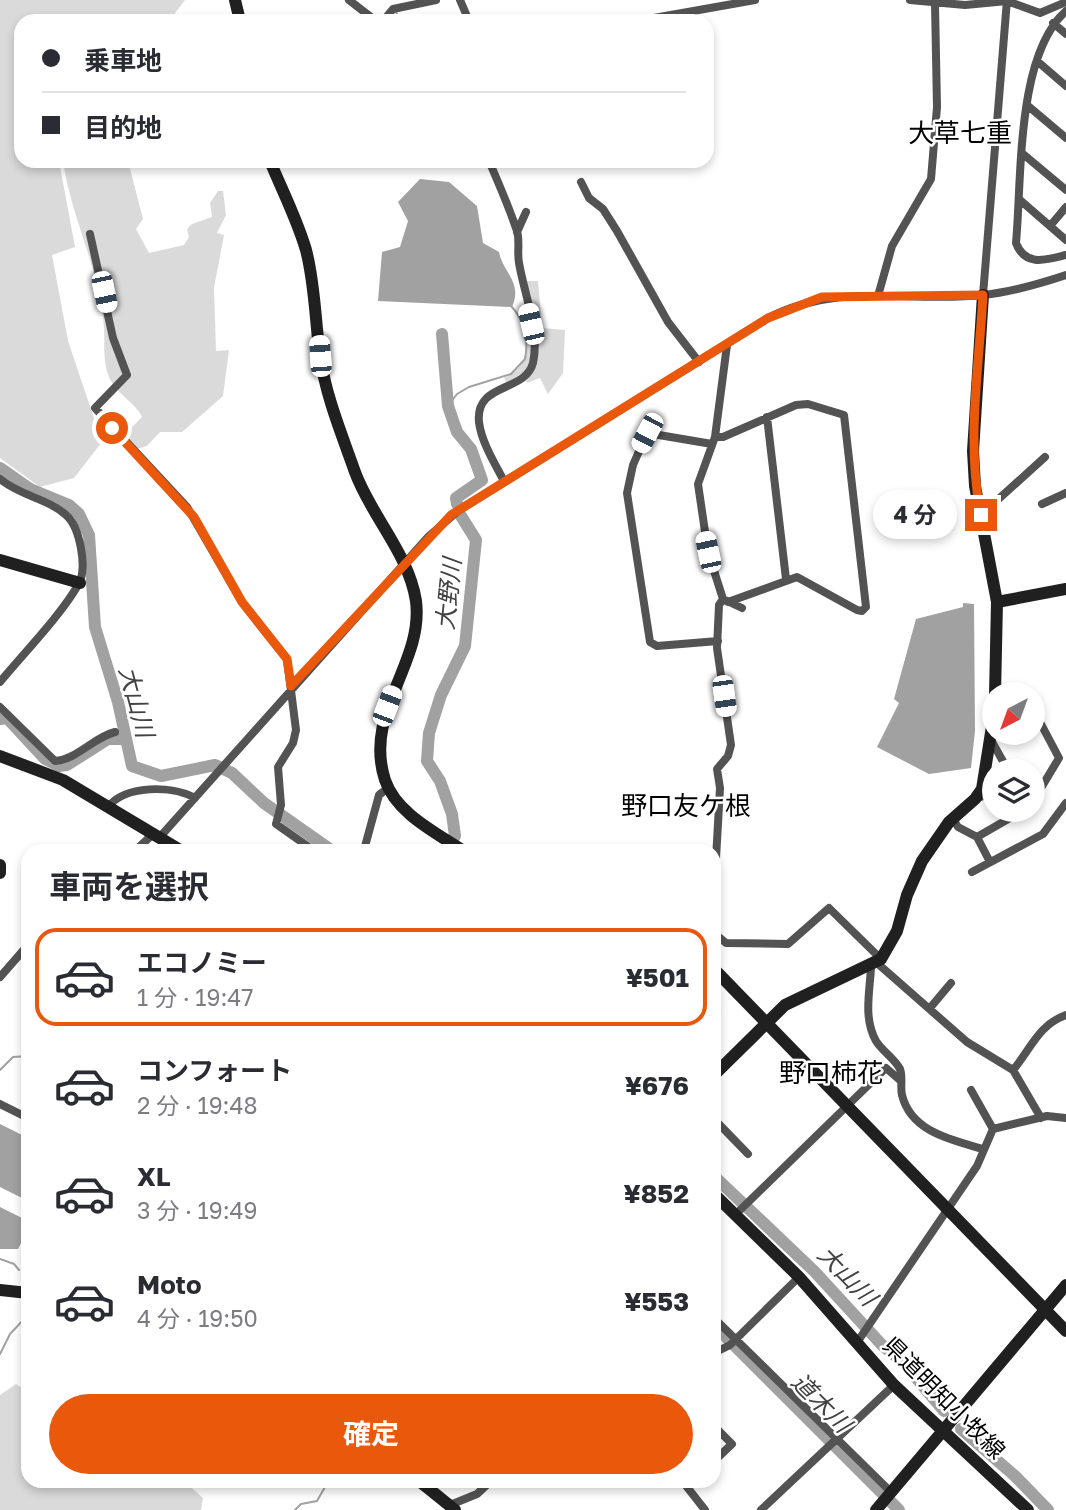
<!DOCTYPE html>
<html lang="ja">
<head>
<meta charset="utf-8">
<style>
	body { margin:0; font-family:"Golos Text","Noto Sans JP",sans-serif; background:#f2f2f3; color:#2b2b33; height:100vh; display:flex; flex-direction:column; font-size:26px; white-space:nowrap }
	* { box-sizing:border-box; margin:0 }
	p { font-size:23px; color:#7c7c81 }
	.icon { flex:none; width:38px; height:38px; fill:none; stroke:currentColor; stroke-width:2; stroke-linecap:round; stroke-linejoin:round }
	.map { position:relative; flex:1; overflow:hidden }
	.side { position:absolute; left:21px; top:844px; width:700px; height:644px; display:flex; flex-direction:column; background:#fff; border-radius:21px; box-shadow:0 4px 10px #0003 }
	.side>* { flex:none }
	.hud { position:absolute; left:14px; top:14px; width:700px; height:154px; border-radius:21px; box-shadow:0 4px 10px #0003; display:grid; align-content:center; height:154px; padding:0 28px; background:#fff }
	.needle { width:46px; rotate:221deg }
	.buttons { position:absolute; left:982px; top:682px; display:grid; gap:14px }
	.buttons a { display:grid; place-items:center; width:63px; height:63px; border-radius:50%; background:#fff; box-shadow:0 4px 10px #0003; font-size:35px }
	.end { position:absolute; width:32px; height:32px; margin:-16px; border:9px solid #ea580c; background:#fff; box-shadow:0 0 0 4px #fff }
	.from { border-radius:50% }
	.bubble { position:absolute; height:49px; border-radius:24px; background:#fff; box-shadow:0 4px 10px #0003; font-size:23px; font-weight:700; line-height:49px; text-align:center }
	.car { position:absolute; width:21px; height:42px; margin:-21px -10px; border-radius:9px; box-shadow:0 0 5px 2px #0007; background:linear-gradient(#fff 24%,#345 0 40%,#fff 0 76%,#345 0 86%,#fff 0) }
	.hud b { display:flex; align-items:center; gap:24px; height:66px; font-size:26px }
	.hud b+b { border-top:2px solid #e1e1e2 }
	.hud i { width:18px; height:18px; background:#2b2b33 }
	ul { padding:0; list-style:none }
	li { display:flex; align-items:center; gap:21px; height:98px; margin:0 14px 10px; padding:0 14px; border:4px solid transparent; border-radius:21px }
	li div { flex:1 }
	li b { display:block; font-size:26px }
	li em { font-style:normal; font-weight:700 }
	li.current { border-color:#ea580c }
	li>.icon { width:63px; height:63px; stroke-width:1.5 }
	h2 { padding:0 28px; font-size:32px; line-height:84px }
	.button { display:flex; gap:14px; margin-top:auto; padding:14px 28px }
	.button a { flex:1; height:80px; border-radius:42px; background:#ea580c; color:#fff; font-size:28px; font-weight:700; line-height:80px; text-align:center }
	.map>svg:first-child { display:block }
	.green { fill:#dadada }
	.water { fill:#a1a1a1 }
	.lines { fill:none; stroke-linecap:round; stroke-linejoin:round }
	.stream { stroke:#a1a1a1; stroke-width:2 }
	.river { stroke:#a1a1a1; stroke-width:12 }
	.street { stroke:#535353; stroke-width:8 }
	.secondary { stroke:#202020; stroke-width:12 }
	.route { stroke:#ea580c; stroke-width:9 }
	.labels { text-anchor:middle; stroke-width:5; stroke-linejoin:round; paint-order:stroke }
	.street-label { font-size:23px; fill:#000; stroke:#fff }
	.water-label { font-size:24px; font-style:italic; fill:#424242; stroke:#fff }
	.quarter-label { font-size:26px; fill:#000; stroke:#fff }
</style>
</head>
<body>
<div class="map">
<svg width="1066" height="1510" viewBox="0 0 1066 1510">
	<rect width="100%" height="100%" fill="#fff"/>
	<path class="green" d="M0 0H185L169 21H21V161H59L75 247 52 255 68 341 102 442 74 478 40 487 0 458Z
		M63 161H128L143 219 136 229 149 253 184 245 189 237 187 229 192 224 212 217 210 203 218 191H223L226 215 217 233 224 235 214 288 216 351 229 350 223 396 182 432H160L147 446 137 449 126 439 127 432 142 417C135 402 119 396 111 381 102 365 105 345 104 328 100 270 71 217 63 161Z
		M526 281H538L542 328 565 330 563 373 548 394 540 378 527 383 524 372 506 383 504 377C530 372 535 327 518 311L530 305Z
		M16 1384 28 1392V1480L184 1481 203 1498 201 1510H0V1395Z"/>
	<path class="water" d="M420 179 449 182 477 206 483 243 499 252C503 273 523 282 512 307L378 301 382 252 400 247 408 221 398 202Z
		M963 603 974 604 975 731 971 768 929 774 877 747 899 703 894 699 916 619 963 607Z
		M0 1124 28 1138V1201L0 1187Z
		M0 1207 28 1221V1230L18 1249H0Z"/>
	<g class="lines">
		<path class="stream" d="M396 12 400 21
			M448 406 457 394 469 387 511 374 525 359C529 338 525 321 511 306
			M0 1070 13 1057 28 1056
			M0 1259 14 1264 19 1270
			M0 1354 10 1334 25 1318
			M295 1510 301 1504 317 1501 329 1480"/>
		<path class="river" d="M442 334 448 406 457 432 471 449 482 480 456 498 457 504
			M0 468 30 489 69 505 79 514 89 535 95 627 118 702 132 766 161 776 215 765 232 773 264 803 331 850
			M0 719 7 718 45 759 59 766 67 765 108 739H126
			M455 836 452 814 440 781 427 761 429 733 441 695 465 646 476 540 461 516
			M714 1176 814 1271 882 1345 902 1361 944 1411
			M714 1325 899 1510
			M961 1429 1015 1476 1048 1510"/>
		<path class="street" d="M349 0 376 21
			M460 0 469 21
			M910 0 965 5 1007 1 1040 13 1066 2
			M1066 11C1016 55 1022 178 1016 243 1025 267 1046 260 1066 255
			M241 21 263 18 275 21
			M383 21 393 9 436 0
			M637 21 755 0
			M1053 23 1066 34
			M1037 61 1066 86
			M1027 105 1066 138
			M1023 154 1066 190
			M489 161C499 184 509 207 517 231 520 240 517 252 519 263 524 293 540 332 533 363 525 393 475 382 479 422 481 441 495 464 504 481
			M581 182 589 198 603 209 617 231 668 322 699 362
			M1020 200 1066 240
			M1050 226 1066 207
			M517 232 526 212
			M90 234 113 338 127 375 95 408 187 507 242 602 287 659 296 730 293 743 278 767 281 805 276 824 313 850
			M983 295 1007 0
			M878 296 892 246 931 179 937 107 935 4
			M767 417 786 579
			M715 437H723L796 405 808 404 844 415 866 607 862 611 857 610 797 577 728 602
			M712 444 647 433 633 465 627 493 650 642 657 646 718 641
			M0 479C20 496 47 498 66 515 80 527 88 569 78 585 61 615 23 654 0 682
			M1042 504 1066 493
			M981 515 1045 457
			M725 600 742 608
			M0 707 55 761C76 760 94 737 115 732
			M1032 707 1059 758 1032 803
			M991 740 1009 772
			M975 799 994 792
			M108 807C125 785 172 785 195 798
			M953 819 958 827 977 837 1024 810
			M977 837 990 862
			M159 838 429 536 458 511 768 318C838 281 908 303 983 295 1011 292 1039 284 1066 275
			M136 850 153 834
			M364 850 379 795 388 788
			M972 872 1043 834 1066 803
			M714 894 720 788 717 769 728 756 731 745 717 648 719 605 723 599 708 552 698 484 715 437 727 345
			M714 933 726 943 788 944 829 908 881 959
			M877 963 967 1042 1013 1070 1041 1118
			M871 967C870 991 863 1018 876 1041 882 1051 894 1058 900 1069 903 1077 900 1087 902 1095 911 1132 952 1140 983 1149
			M0 977 28 945
			M930 1008 951 983
			M1013 1070C1031 1049 1038 1025 1066 1015
			M971 1090 993 1129
			M0 1104 28 1118
			M714 1119 748 1154
			M735 1215 886 1068 901 1081
			M714 1318 891 1492
			M858 1341 977 1166 993 1129 1047 1116 1066 1118
			M714 1353 730 1345 799 1277
			M714 1426 732 1444 714 1461
			M695 1480 687 1487 705 1510
			M450 1505 477 1494 492 1480
			M761 1510 894 1385"/>
		<path class="secondary" d="M235 0 240 21
			M270 161C282 190 297 219 306 250 315 284 315 320 320 355 325 394 342 435 355 472 371 516 409 554 416 601 424 664 363 712 385 780 396 813 435 832 462 850
			M983 295 973 451 975 486 997 602 995 695
			M0 560 80 583
			M997 602 1066 589
			M0 756 63 780 180 850
			M0 865V873
			M714 969 1066 1331
			M714 1075 785 1005 881 959 897 931 907 895 922 861 949 822 975 799 982 789 994 714
			M714 1194 799 1277 894 1385 1028 1510
			M0 1290 28 1293
			M418 1480 455 1510
			M876 1510 1066 1285"/>
	</g>
	<g class="lines">
		<path class="route" d="M112 428 194 517 242 602 287 659 291 686 451 515 768 318 822 297 983 295C979 368 966 443 981 515"/>
	</g>
	<g class="labels">
		<g class="street-label">
			<text transform="translate(944 1398) rotate(45)" y="8">県道明知小牧線</text>
		</g>
		<g class="water-label">
			<text transform="translate(449 594) rotate(-84)" y="8">大野川</text>
			<text transform="translate(136 702) rotate(75)" y="8">大山川</text>
			<text transform="translate(847 1276) rotate(46)" y="8">大山川</text>
			<text transform="translate(821 1403) rotate(45)" y="8">道木川</text>
		</g>
		<g class="quarter-label">
			<text x="960" y="142">大草七重</text>
			<text x="686" y="815">野口友ケ根</text>
			<text x="831" y="1082">野口柿花</text>
		</g>
	</g>
</svg>
<div class="buttons">
<a><svg class="needle" viewBox="-14 -14 28 28"><path d="M0-13l5 13h-10z" fill="#e53935"/><path d="M0 13l5-13h-10z" fill="#7c7c81"/></svg></a>
<a><svg class="icon" aria-label="layers" viewBox="0 0 24 24"><path d="M12 4l9 5-9 5-9-5zM3 14l9 5 9-5"/></svg></a>
</div>
<i class="end from" style="left:112px;top:428px"></i>
<i class="end" style="left:981px;top:515px"></i>
<div class="bubble" style="left:873px;top:490px;width:84px">4 分</div>
<i class="car" style="left:104px;top:292px;rotate:168deg"></i>
<i class="car" style="left:531px;top:324px;rotate:347deg"></i>
<i class="car" style="left:320px;top:356px;rotate:356deg"></i>
<i class="car" style="left:647px;top:433px;rotate:208deg"></i>
<i class="car" style="left:708px;top:552px;rotate:348deg"></i>
<i class="car" style="left:724px;top:696px;rotate:172deg"></i>
<i class="car" style="left:387px;top:706px;rotate:21deg"></i>
<div class="hud">
<b><i class="from"></i>乗車地</b>
<b><i></i>目的地</b>
</div>
<section class="side">
<h2>車両を選択</h2>
<ul>
<li class="current"><svg class="icon" aria-label="car" viewBox="0 0 24 24"><path d="M5 17H2v-5l4-1 3-4h7l3 4 3 1v5h-3M9 17h6M6 11h13"/><circle cx="7" cy="17" r="2"/><circle cx="17" cy="17" r="2"/></svg><div><b>エコノミー</b><p>1 分 · 19:47</p></div><em>¥501</em></li>
<li><svg class="icon" aria-label="car" viewBox="0 0 24 24"><path d="M5 17H2v-5l4-1 3-4h7l3 4 3 1v5h-3M9 17h6M6 11h13"/><circle cx="7" cy="17" r="2"/><circle cx="17" cy="17" r="2"/></svg><div><b>コンフォート</b><p>2 分 · 19:48</p></div><em>¥676</em></li>
<li><svg class="icon" aria-label="car" viewBox="0 0 24 24"><path d="M5 17H2v-5l4-1 3-4h7l3 4 3 1v5h-3M9 17h6M6 11h13"/><circle cx="7" cy="17" r="2"/><circle cx="17" cy="17" r="2"/></svg><div><b>XL</b><p>3 分 · 19:49</p></div><em>¥852</em></li>
<li><svg class="icon" aria-label="car" viewBox="0 0 24 24"><path d="M5 17H2v-5l4-1 3-4h7l3 4 3 1v5h-3M9 17h6M6 11h13"/><circle cx="7" cy="17" r="2"/><circle cx="17" cy="17" r="2"/></svg><div><b>Moto</b><p>4 分 · 19:50</p></div><em>¥553</em></li>
</ul>
<div class="button"><a>確定</a></div>
</section>
</div>
</body>
</html>
